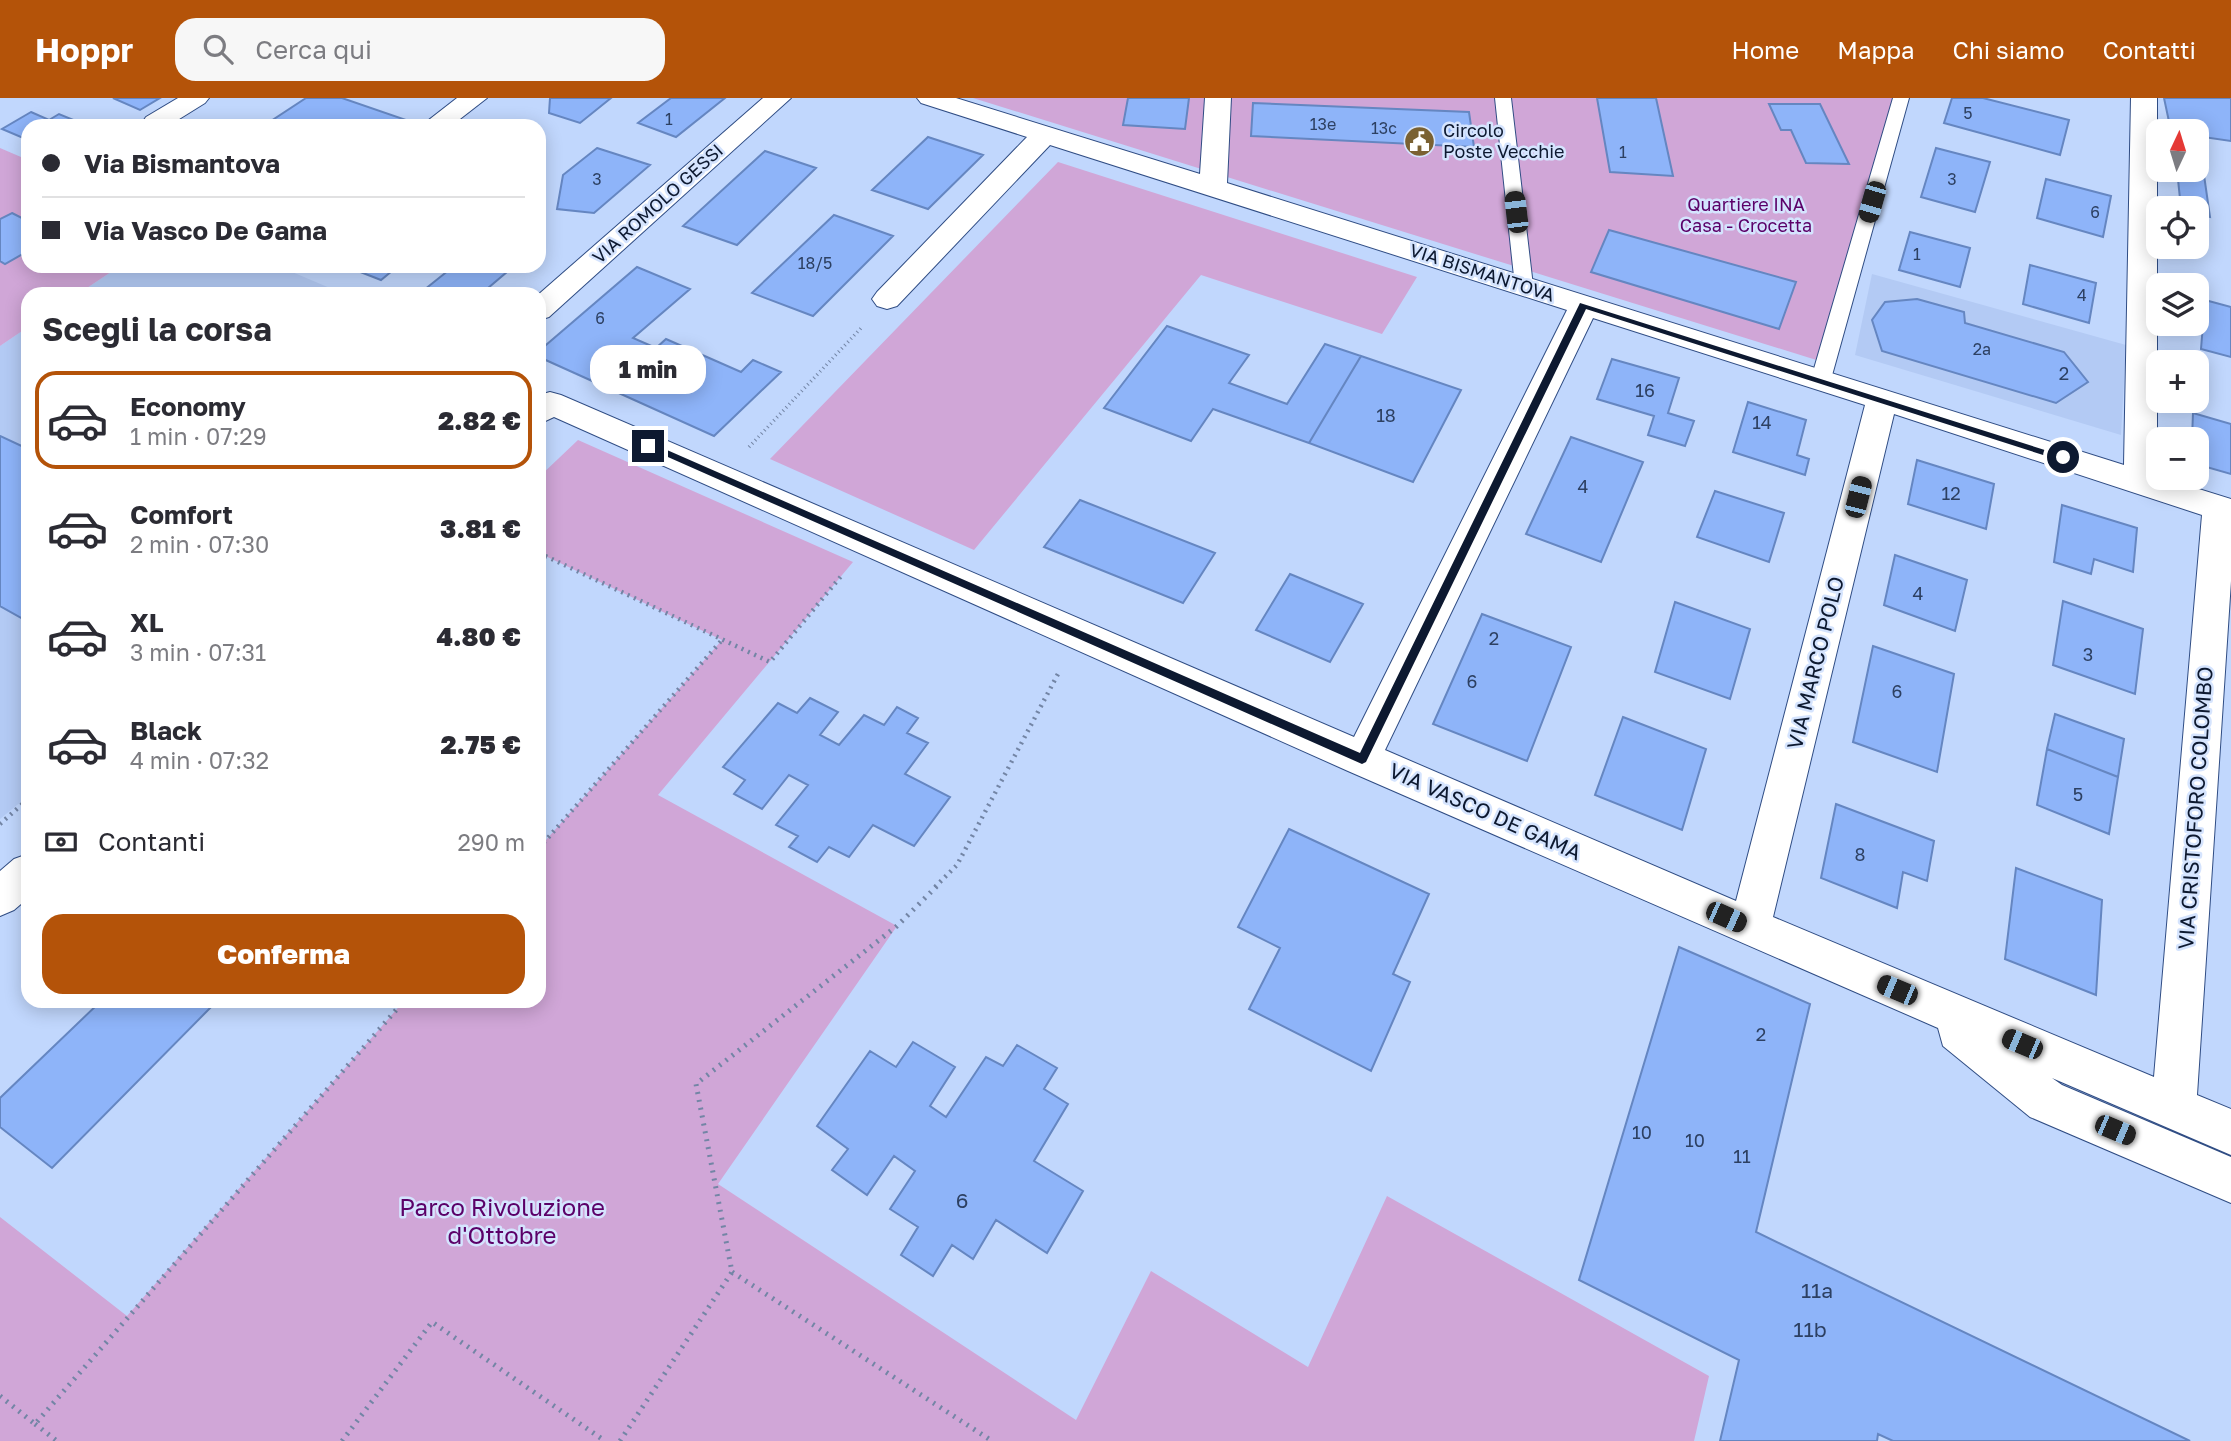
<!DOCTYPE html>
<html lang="it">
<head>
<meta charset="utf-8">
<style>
	body { margin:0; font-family:"Golos Text",sans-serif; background:#f7f7f7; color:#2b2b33; height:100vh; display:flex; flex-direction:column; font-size:26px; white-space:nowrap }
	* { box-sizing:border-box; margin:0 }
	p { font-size:23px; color:#7c7c81 }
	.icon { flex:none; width:38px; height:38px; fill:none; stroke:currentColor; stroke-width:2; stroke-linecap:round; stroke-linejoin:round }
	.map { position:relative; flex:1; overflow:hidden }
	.sheet { position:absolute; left:21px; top:189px; width:525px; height:721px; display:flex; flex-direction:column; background:#fff; border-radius:21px; box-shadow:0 4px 18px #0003 }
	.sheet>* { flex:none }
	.top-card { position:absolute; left:21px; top:21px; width:525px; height:154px; border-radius:21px; box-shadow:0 4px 18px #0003; display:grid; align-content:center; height:154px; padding:0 21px; background:#fff }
	.needle { width:46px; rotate:4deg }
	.tools { position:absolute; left:2146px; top:21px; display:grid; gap:14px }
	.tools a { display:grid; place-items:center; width:63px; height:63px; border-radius:14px; background:#fff; box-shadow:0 4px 18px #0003; font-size:35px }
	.end { position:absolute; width:32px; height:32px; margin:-16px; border:9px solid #0d1930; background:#fff; box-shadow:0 0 0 4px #fff }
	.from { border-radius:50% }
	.bubble { position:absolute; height:49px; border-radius:21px; background:#fff; box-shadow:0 4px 18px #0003; font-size:23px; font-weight:800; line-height:49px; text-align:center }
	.car { position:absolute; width:21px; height:42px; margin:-21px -10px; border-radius:9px; box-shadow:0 0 5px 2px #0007; background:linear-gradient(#222 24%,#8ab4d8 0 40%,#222 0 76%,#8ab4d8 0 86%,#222 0) }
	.top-card b { display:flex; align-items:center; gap:24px; height:66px; font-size:26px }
	.top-card b+b { border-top:2px solid #e1e1e2 }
	.top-card i { width:18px; height:18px; background:#2b2b33 }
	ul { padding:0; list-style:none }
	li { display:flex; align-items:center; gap:21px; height:98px; margin:0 14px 10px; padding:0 7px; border:4px solid transparent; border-radius:21px }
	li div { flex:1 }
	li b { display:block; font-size:26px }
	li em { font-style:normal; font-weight:800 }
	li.current { border-color:#b45309 }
	li>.icon { width:63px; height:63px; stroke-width:1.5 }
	h2 { padding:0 21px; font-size:32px; line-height:84px }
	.pay { display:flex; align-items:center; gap:18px; height:77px; padding:0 21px; font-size:26px }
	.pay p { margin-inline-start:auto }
	.cta { display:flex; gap:14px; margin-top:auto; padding:14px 21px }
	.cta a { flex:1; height:80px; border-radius:21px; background:#b45309; color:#fff; font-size:28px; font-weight:800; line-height:80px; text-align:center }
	header { display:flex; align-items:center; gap:42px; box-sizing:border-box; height:98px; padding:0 35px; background:#b45309; color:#fff }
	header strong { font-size:33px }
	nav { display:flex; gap:38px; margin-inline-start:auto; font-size:24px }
	.search { width:490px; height:63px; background:#f7f7f7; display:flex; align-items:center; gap:18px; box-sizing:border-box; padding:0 24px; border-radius:21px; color:#7c7c81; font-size:26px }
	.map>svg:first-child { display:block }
	.built { fill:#b3caf4 }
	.green { fill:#d0a6d7 }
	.building { fill:#8eb4f9; stroke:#6586c1; stroke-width:2 }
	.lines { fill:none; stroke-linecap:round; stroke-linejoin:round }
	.service-casing { stroke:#304d84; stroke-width:2 }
	.minor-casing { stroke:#304d84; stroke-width:2 }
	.path-far2 { stroke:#7385a5; stroke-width:3.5; stroke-dasharray:1 3.5; stroke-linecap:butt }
	.path-far1 { stroke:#7385a5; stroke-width:4.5; stroke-dasharray:2 5; stroke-linecap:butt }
	.path { stroke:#7385a5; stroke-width:5; stroke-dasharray:2 6; stroke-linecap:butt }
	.service { fill:#fff; fill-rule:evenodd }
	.minor { fill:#fff; fill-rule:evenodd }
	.route { fill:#0d1930 }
	.labels { text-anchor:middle; stroke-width:5; stroke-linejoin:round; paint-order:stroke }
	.far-number-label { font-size:16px; fill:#2d4062 }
	.far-poi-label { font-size:18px; fill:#0d1930; stroke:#d5e4fe; text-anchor:start }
	.far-street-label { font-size:18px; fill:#0d1930; stroke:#d5e4fe }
	.far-park-label { font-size:18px; fill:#5b0068; stroke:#d5e4fe }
	.number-label { font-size:18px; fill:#2d4062 }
	.street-label { font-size:21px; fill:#0d1930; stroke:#d5e4fe }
	.near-number-label { font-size:21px; fill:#2d4062 }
	.near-park-label { font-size:24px; fill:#5b0068; stroke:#d5e4fe }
</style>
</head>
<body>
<header>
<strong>Hoppr</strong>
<div class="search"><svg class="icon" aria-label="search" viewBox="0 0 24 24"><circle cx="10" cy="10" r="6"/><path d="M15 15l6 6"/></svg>Cerca qui</div>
<nav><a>Home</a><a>Mappa</a><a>Chi siamo</a><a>Contatti</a></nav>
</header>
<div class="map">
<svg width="2231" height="1343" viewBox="0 0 2231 1343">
	<rect width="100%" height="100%" fill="#c1d7fd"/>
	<path class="built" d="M120 168H278L344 196H78Z
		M1872 176 2126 247 2121 337 1855 257Z
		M28 229V698L0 721V248Z"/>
	<path class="green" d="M973 0H1901L1826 265Z
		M0 50 28 62V168H120L78 196H28V229L0 248Z
		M1058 64 1417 179 1382 236 1201 177 974 452 770 361Z
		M578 342 853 464 658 697 897 828 718 1086 1076 1322 1151 1173 1308 1269 1387 1098 1709 1278 1694 1343H0V1119L127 1218 404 903H539V750L722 542 539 455V379Z"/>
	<path class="building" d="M113 0H160L140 12Z
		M306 0H342L409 23 402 28H285L271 23Z
		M550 0H611L580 25 549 15Z
		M671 0H725L676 39 638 25Z
		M1128 0H1189L1185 31 1123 27Z
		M1597 0H1656L1673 78 1610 74Z
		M1952 0H1983L2069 22 2060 57 1944 25Z
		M2164 0H2231V43L2196 38V33H2171Z
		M1253 5 1469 14 1474 49 1251 38Z
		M1769 6H1820L1849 66 1806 65 1791 32H1781Z
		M31 14 49 22 59 16 88 28H28V42L2 31Z
		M928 39 983 57 928 111 872 92Z
		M597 50 650 67 594 115 557 111 563 77Z
		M1936 50 1990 64 1975 114 1921 99Z
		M765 53 816 70 737 147 683 128Z
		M2196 68 2203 70 2210 119 2196 116V110H2181L2177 72H2196Z
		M2046 81 2111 98 2103 139 2037 120Z
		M12 115 28 123V153L5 166 0 163V121Z
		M834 117 893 138 813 218 752 195Z
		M1609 132 1796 184 1779 231 1591 174Z
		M1910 134 1970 150 1960 189 1899 172Z
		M2030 167 2096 185 2089 225 2023 206Z
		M345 168H398L381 182Z
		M454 168H514L481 196H419Z
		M637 169 690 191 633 240 656 250 666 241 741 274 753 262 781 274 714 338 539 259V253Z
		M1917 201 1964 214 1965 225 2064 254 2088 284 2056 305 1882 253 1872 222 1885 204Z
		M2205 202 2231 209V259L2201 251Z
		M1167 228 1249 257 1229 285 1287 306 1325 246 1361 258 1309 345 1213 311 1191 343 1104 310Z
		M1361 258 1461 292 1413 384 1309 345Z
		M1612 261 1679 280 1668 315 1694 323 1685 348 1648 337 1654 318 1597 301Z
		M1748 304 1806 322 1797 357 1809 361 1805 377 1733 354Z
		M2193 315 2231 326V376L2196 366V341H2192Z
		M0 338 28 351V520L25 522 0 508Z
		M1571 339 1643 364 1601 464 1526 436Z
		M1917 362 1994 386 1986 431 1908 406Z
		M1715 393 1784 415 1769 464 1697 439Z
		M1080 402 1215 455 1183 505 1044 449Z
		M2062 407 2137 430 2133 474 2094 461 2091 476 2054 464Z
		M1895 457 1967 482 1955 533 1884 507Z
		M1290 476 1363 506 1330 564 1256 532Z
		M2063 503 2143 531 2135 596 2053 567Z
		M1675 504 1750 531 1730 601 1655 574Z
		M1482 516 1571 549 1527 663 1433 626Z
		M1873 548 1954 576 1937 674 1853 644Z
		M810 600 838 614 820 637 839 647 864 617 884 627 897 609 918 620 907 635 928 645 905 676 950 699 914 748 873 727 849 759 829 749 817 764 789 749 798 738 776 727 808 687 789 677 762 711 734 696 745 682 723 669 778 605 797 615Z
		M2055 616 2124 641 2118 679 2047 651Z
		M1623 619 1706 651 1682 732 1595 697Z
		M2047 651 2118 679 2109 736 2037 707Z
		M1836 706 1934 743 1927 783 1903 774 1897 810 1821 780Z
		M1289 731 1429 796 1393 876 1410 884 1371 973 1249 911 1280 850 1238 829Z
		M2016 770 2102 802 2096 897 2005 861Z
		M1679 849 1810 906 1756 1134 2190 1343H1893L1878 1336 1877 1343H1720L1739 1262 1579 1182Z
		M101 903H217L52 1070 0 1029V1000Z
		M913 944 955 969 930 1008 946 1019 986 959 1003 968 1017 947 1057 970 1044 991 1068 1006 1034 1063 1083 1093 1047 1155 996 1122 973 1161 952 1147 933 1178 901 1157 918 1129 890 1111 915 1073 894 1058 867 1097 832 1072 848 1051 817 1028 870 953 896 969Z"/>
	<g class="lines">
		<defs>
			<path id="service" d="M1495 0H1511L1533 188 1531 192H1517L1515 188Z
				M1893 0H1909L1831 281 1828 286H1814L1811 281Z"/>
			<path id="minor" d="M178 0H209L205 5 168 28H144L142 25 146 19Z
				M457 0H487L451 28H421Z
				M763 0H791L549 219 539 222V196Z
				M917 0H956L1200 76 1205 0H1231L1227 85 2124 367 2131 0H2157V378L2231 401V483L2197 997 2231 1011V1057L2052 980 2062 987 2231 1059V1105L2030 1019 1943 948 1938 930 1348 673 554 319 539 326V297L550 294 561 297 1354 639 1567 212 1050 47 897 208 887 211 877 208 872 201 877 194 1027 39 921 5ZM1593 220 1865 307 1736 803 1385 652ZM1894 316 2202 417 2154 979 1773 819Z
				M28 756V800L14 812 0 818V773L14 761Z"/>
		</defs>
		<use href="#service" class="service-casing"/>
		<use href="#minor" class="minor-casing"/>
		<path class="path-far2" d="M749 349 863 228"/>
		<path class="path-far1" d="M539 455 770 564 842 477
			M0 726 28 701
			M539 750 722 542
			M935 789 957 767 1059 574"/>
		<path class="path" d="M732 1174 992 1343
			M0 1298 35 1326 404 903
			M35 1326 57 1343
			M342 1343 432 1224 605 1343
			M620 1343 732 1174 696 986 897 828 937 788"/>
		<use href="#service" class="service"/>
		<use href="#minor" class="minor"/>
	</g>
	<path class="route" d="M1580 205 2067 359 2059 362 1586 211 1366 664 1362 666 643 348 651 345 1360 655Z"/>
	<defs>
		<symbol id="civic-disc" viewBox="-11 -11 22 22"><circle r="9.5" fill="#7a6132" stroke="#d5e4fe"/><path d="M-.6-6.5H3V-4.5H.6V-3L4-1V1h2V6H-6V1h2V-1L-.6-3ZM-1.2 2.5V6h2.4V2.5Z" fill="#fff"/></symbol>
	</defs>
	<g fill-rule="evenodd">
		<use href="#civic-disc" x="1402" y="26" width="35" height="35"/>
	</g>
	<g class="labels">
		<g class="far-number-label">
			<text x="1968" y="21">5</text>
			<text x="669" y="27">1</text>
			<text x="1323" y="32">13e</text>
			<text x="1384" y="36">13c</text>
			<text x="1623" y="60">1</text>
			<text x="597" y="87">3</text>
			<text x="1952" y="87">3</text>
			<text x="2095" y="120">6</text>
			<text x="1917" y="162">1</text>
			<text x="815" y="171">18/5</text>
			<text x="2082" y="203">4</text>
			<text x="600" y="226">6</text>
			<text x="1982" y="257">2a</text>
		</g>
		<g class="far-poi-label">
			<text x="1443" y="39">Circolo<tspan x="1443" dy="21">Poste Vecchie</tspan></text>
		</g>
		<g class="far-street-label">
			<text transform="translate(658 106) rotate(-42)" y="6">VIA ROMOLO GESSI</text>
			<text transform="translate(1482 175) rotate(18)" y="6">VIA BISMANTOVA</text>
		</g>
		<g class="far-park-label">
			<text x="1746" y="113">Quartiere INA<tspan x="1746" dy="21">Casa - Crocetta</tspan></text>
		</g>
		<g class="number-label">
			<text x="2064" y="282">2</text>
			<text x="1645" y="299">16</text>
			<text x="1386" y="324">18</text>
			<text x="1762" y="331">14</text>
			<text x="1583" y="395">4</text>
			<text x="1951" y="402">12</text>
			<text x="1918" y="502">4</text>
			<text x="1494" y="547">2</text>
			<text x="2088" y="563">3</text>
			<text x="1472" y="590">6</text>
			<text x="1897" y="600">6</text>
			<text x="2078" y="703">5</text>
			<text x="1860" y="763">8</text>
			<text x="1761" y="943">2</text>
			<text x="1642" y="1041">10</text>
			<text x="1695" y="1049">10</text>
			<text x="1742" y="1065">11</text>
		</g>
		<g class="street-label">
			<text transform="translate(1816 565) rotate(-76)" y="7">VIA MARCO POLO</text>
			<text transform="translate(2196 710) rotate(-86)" y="7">VIA CRISTOFORO COLOMBO</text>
			<text transform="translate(1485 714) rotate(24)" y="7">VIA VASCO DE GAMA</text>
		</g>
		<g class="near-number-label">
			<text x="962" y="1110">6</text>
			<text x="1817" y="1200">11a</text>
			<text x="1810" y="1239">11b</text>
		</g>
		<g class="near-park-label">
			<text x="502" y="1118">Parco Rivoluzione<tspan x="502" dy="28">d'Ottobre</tspan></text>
		</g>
	</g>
</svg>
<div class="tools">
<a><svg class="needle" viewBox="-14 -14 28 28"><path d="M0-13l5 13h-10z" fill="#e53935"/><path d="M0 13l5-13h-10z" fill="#7c7c81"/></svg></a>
<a><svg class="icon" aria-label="locate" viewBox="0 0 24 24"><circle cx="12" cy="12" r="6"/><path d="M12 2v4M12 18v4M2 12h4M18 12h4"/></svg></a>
<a><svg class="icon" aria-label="layers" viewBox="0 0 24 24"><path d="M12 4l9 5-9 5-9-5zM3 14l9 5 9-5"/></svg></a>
<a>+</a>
<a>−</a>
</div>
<i class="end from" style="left:2063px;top:359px"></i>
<i class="end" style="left:648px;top:348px"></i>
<div class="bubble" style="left:590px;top:247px;width:116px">1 min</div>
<i class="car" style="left:1872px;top:104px;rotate:196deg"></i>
<i class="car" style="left:1516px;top:114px;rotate:353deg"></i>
<i class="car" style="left:1858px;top:399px;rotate:14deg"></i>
<i class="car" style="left:1726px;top:819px;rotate:114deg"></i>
<i class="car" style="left:1897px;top:892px;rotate:293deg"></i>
<i class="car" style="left:2022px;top:946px;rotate:293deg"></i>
<i class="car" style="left:2115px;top:1032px;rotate:113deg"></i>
<div class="top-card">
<b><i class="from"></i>Via Bismantova</b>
<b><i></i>Via Vasco De Gama</b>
</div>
<section class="sheet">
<h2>Scegli la corsa</h2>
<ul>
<li class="current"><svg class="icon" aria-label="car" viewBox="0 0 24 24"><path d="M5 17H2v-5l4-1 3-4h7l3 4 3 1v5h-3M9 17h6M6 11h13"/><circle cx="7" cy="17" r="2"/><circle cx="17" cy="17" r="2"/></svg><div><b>Economy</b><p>1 min · 07:29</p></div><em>2.82 €</em></li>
<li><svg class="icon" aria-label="car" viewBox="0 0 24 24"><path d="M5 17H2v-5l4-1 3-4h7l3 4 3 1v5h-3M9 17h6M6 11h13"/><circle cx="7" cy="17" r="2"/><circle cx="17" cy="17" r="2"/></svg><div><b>Comfort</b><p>2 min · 07:30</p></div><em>3.81 €</em></li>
<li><svg class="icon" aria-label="car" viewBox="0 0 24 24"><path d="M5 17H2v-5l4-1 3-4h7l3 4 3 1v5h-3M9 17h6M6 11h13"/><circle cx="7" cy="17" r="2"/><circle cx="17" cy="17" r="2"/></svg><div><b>XL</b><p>3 min · 07:31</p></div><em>4.80 €</em></li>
<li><svg class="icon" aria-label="car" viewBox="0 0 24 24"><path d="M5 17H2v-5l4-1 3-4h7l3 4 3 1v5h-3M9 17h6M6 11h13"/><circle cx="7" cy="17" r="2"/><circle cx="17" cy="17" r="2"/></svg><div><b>Black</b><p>4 min · 07:32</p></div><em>2.75 €</em></li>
</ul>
<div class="pay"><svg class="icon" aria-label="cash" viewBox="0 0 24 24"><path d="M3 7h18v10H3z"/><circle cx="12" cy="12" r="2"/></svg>Contanti<p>290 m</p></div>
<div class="cta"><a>Conferma</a></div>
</section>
</div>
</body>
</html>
